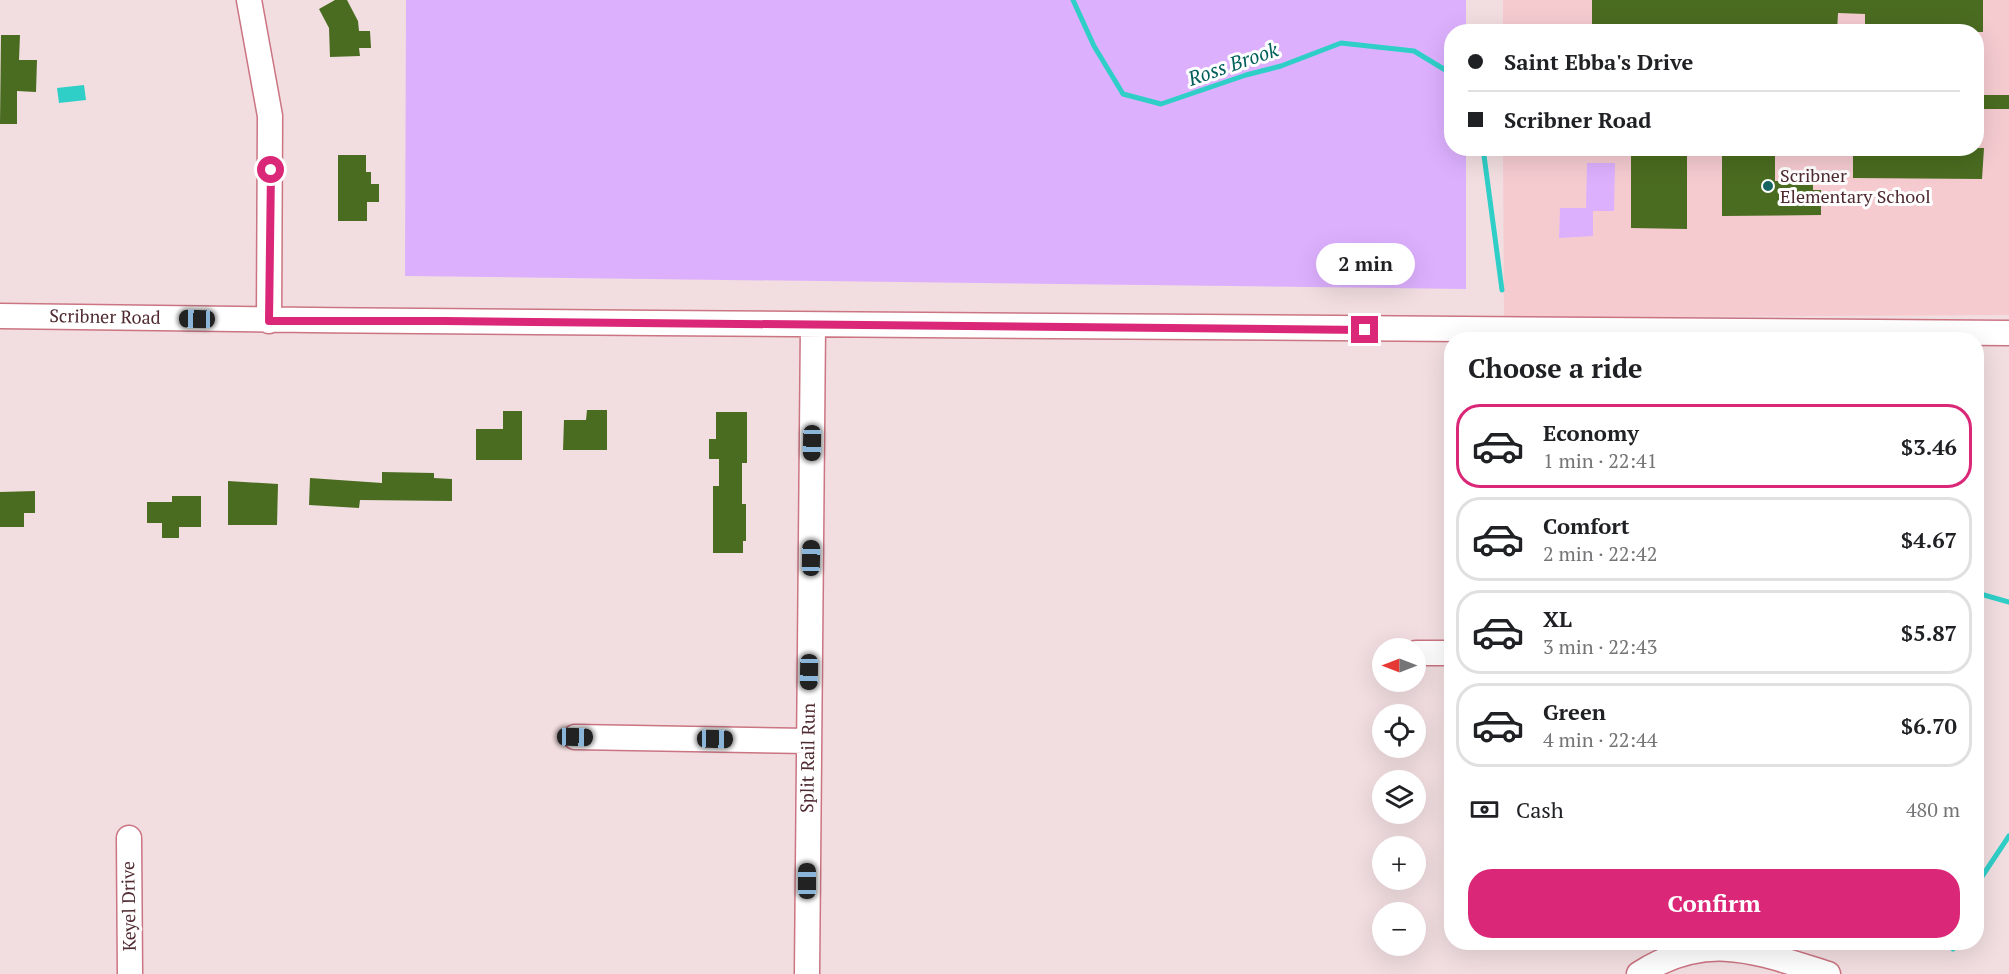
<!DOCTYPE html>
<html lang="en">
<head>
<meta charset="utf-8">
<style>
	body { margin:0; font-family:"PT Serif",serif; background:#f6f6f6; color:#202124; height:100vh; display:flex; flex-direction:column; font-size:22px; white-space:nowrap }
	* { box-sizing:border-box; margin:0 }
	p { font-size:20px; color:#757577 }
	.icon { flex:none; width:33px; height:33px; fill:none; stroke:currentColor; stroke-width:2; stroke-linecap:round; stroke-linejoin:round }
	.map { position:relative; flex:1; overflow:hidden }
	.drawer { position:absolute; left:1444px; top:332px; width:540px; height:618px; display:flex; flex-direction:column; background:#fff; border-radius:24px; box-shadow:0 6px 24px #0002 }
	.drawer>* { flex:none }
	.banner { position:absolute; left:1444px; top:24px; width:540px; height:132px; border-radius:24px; box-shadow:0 6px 24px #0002; display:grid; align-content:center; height:132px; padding:0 24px; background:#fff }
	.needle { width:39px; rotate:270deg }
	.controls { position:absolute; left:1372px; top:638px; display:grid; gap:12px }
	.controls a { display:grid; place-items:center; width:54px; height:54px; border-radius:50%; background:#fff; box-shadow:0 6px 24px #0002; font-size:30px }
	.end { position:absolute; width:27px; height:27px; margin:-14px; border:8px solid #db2777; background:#fff; box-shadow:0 0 0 3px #fff }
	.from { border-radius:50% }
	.bubble { position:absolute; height:42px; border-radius:21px; background:#fff; box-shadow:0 6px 24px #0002; font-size:20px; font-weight:800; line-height:42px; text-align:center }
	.car { position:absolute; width:18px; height:36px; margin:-18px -9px; border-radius:8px; box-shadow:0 0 4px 2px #0007; background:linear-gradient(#222 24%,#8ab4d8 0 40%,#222 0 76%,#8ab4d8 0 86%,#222 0) }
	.banner b { display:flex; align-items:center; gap:21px; height:57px; font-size:22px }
	.banner b+b { border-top:2px solid #e0e0e0 }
	.banner i { width:15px; height:15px; background:#202124 }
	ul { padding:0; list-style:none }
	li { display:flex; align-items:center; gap:18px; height:84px; margin:0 12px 9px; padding:0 12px; border:3px solid #e0e0e0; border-radius:24px }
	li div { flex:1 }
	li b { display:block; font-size:22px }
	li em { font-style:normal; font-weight:800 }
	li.selected { border-color:#db2777 }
	li>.icon { width:54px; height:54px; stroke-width:1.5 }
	h2 { padding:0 24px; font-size:27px; line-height:72px }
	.pay { display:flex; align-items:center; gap:15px; height:66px; padding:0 24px; font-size:22px }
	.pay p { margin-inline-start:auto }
	.button { display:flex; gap:12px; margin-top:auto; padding:12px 24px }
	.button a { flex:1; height:69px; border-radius:24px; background:#db2777; color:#fff; font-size:24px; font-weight:800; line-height:69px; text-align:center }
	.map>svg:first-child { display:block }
	.built { fill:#f5cbd0 }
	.green { fill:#ddb0fe }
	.water { fill:#2fcfc8 }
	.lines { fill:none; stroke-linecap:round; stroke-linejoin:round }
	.stream { stroke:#2fcfc8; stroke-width:5 }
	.building { fill:#4a6c20 }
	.minor-casing { stroke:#cb7482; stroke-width:27 }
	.minor { stroke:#fff; stroke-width:24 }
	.route { stroke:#db2777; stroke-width:8 }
	.poi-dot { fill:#176461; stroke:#fff; stroke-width:2 }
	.labels { text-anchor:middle; stroke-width:6; stroke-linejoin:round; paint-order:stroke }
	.poi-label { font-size:18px; fill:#4f2a30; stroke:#fff; text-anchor:start }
	.street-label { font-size:18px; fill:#4f2a30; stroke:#fff }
	.water-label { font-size:20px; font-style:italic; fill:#015e5a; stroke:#fff }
</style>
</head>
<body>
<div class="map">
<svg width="2009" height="974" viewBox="0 0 2009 974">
	<rect width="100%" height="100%" fill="#f2dee0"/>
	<path class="built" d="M1503 0H2009V315L1504 318 1503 149 1977 148V32L1503 31Z"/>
	<path class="green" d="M406 0H1466V31L1452 32V148L1466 149V289L405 276Z
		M1587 163H1615L1614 211H1593V236L1559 238 1560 208H1586Z"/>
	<path class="water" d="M84 85 86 100 59 103 57 88Z"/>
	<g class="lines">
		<path class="stream" d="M1073 0 1094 46 1123 94 1161 104 1246 75 1281 66 1341 43 1414 51 1452 74
			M1483 148 1502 290
			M1977 593 2009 602
			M1977 884 2009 836
			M1953 949 1956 942"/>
	</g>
	<path class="building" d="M335 0H347L358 21 359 31H370L371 48H359L360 56 330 57 329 28 319 9Z
		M1592 0H1983V32H1865V14L1838 13 1837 32H1592Z
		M1 35H20L19 60H37L36 92 17 91V124H0Z
		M1977 95H2009V109H1977Z
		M1631 148H1687V229L1631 228Z
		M1722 148H1775V181H1813V190H1821V215L1722 216Z
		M1853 148H1984L1982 179 1853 178Z
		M338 155H366V172H371V184H379V202H367V221H338Z
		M587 410H607V450H563L564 420H586Z
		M503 411H522V460H476V429H503Z
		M716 412H747V463H742V504H746V541H743V553H713V486H719V459H709V439H716Z
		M382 472 434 473V478L452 479V501L360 500 359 508 309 505 310 478 382 483Z
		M228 481 278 484 277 525H228Z
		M35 491V513H24V527H0V492Z
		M172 496H201V527H179V538H162V523H147V502H172Z"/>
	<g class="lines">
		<defs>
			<path id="minor" d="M249 0 270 116 269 321
				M0 316C219 320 437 321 656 323 1107 328 1558 333 2009 333
				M1416 653H1452
				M575 737 808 741
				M129 838 130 974
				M807 974 813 325
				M1639 974C1708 930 1757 952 1828 974"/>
		</defs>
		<use href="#minor" class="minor-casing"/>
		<use href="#minor" class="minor"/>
	</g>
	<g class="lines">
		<path class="route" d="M271 170 269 321H444L1365 330"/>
	</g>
	<circle class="poi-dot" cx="1768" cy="186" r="6"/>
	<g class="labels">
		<g class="poi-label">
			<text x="1780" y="182">Scribner<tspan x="1780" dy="21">Elementary School</tspan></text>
		</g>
		<g class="street-label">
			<text transform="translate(105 317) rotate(1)" y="6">Scribner Road</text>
			<text transform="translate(808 758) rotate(-89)" y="6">Split Rail Run</text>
			<text transform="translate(129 906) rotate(-91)" y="6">Keyel Drive</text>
		</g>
		<g class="water-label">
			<text transform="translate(1233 64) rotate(-19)" y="7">Ross Brook</text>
		</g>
	</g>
</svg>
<div class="controls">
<a><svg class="needle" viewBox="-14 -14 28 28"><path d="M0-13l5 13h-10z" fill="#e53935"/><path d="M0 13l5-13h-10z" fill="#757577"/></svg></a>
<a><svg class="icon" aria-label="locate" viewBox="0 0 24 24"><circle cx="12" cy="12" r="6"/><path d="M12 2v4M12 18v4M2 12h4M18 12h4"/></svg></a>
<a><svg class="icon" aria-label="layers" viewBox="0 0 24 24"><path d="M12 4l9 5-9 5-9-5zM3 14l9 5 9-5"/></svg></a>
<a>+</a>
<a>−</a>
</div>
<i class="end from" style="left:271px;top:170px"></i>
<i class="end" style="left:1365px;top:330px"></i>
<div class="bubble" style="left:1316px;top:243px;width:99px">2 min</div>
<i class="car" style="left:197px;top:319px;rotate:271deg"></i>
<i class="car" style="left:812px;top:443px;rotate:181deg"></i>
<i class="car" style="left:811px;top:558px;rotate:1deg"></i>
<i class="car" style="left:809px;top:672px;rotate:181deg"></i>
<i class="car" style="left:575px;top:737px;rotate:91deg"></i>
<i class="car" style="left:715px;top:739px;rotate:91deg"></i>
<i class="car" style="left:807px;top:881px;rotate:0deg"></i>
<div class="banner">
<b><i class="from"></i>Saint Ebba's Drive</b>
<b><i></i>Scribner Road</b>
</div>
<section class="drawer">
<h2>Choose a ride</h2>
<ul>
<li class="selected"><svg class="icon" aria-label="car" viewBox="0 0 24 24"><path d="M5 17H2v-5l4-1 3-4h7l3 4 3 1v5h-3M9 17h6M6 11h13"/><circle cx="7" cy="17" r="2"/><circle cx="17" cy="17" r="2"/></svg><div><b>Economy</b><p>1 min · 22:41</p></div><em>$3.46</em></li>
<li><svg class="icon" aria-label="car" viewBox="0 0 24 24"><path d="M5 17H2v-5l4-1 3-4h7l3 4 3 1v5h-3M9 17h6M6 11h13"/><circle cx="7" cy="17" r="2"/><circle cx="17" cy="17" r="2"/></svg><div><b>Comfort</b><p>2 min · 22:42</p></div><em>$4.67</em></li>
<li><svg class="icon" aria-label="car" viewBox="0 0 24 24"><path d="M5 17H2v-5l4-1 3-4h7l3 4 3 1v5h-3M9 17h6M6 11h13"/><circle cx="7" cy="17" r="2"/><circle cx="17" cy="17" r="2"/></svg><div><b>XL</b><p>3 min · 22:43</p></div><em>$5.87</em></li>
<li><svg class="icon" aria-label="car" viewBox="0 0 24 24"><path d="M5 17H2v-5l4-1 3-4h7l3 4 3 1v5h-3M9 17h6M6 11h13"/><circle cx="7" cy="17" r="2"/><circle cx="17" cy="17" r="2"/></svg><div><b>Green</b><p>4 min · 22:44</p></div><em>$6.70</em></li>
</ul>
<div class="pay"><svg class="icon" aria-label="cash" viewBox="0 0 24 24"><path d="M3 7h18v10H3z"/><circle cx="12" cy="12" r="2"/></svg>Cash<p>480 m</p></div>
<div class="button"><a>Confirm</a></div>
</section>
</div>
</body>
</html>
